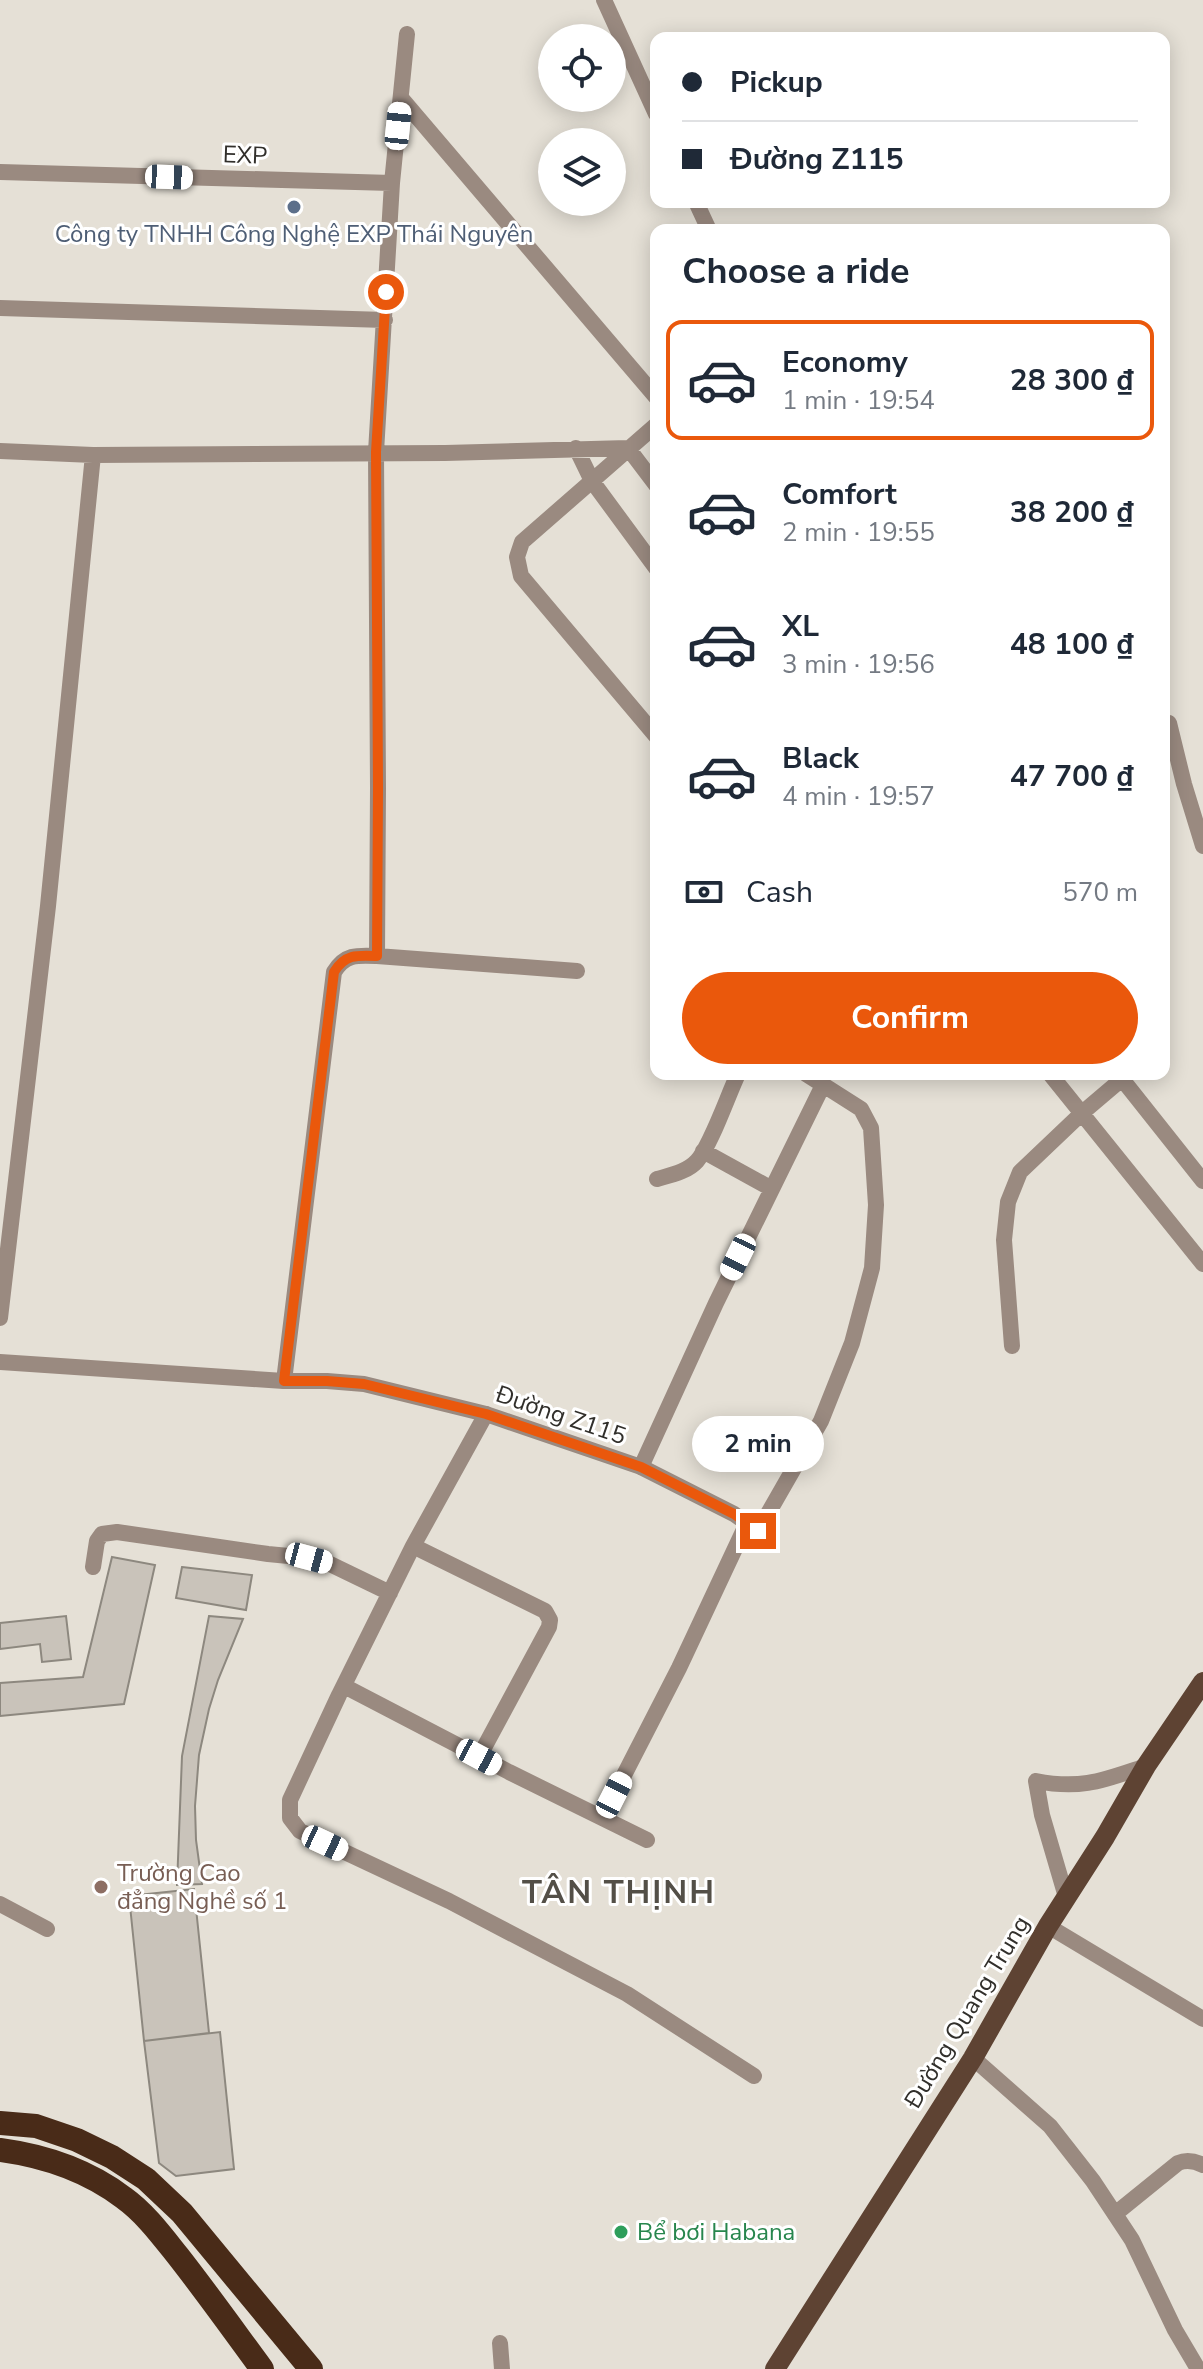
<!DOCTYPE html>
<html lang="en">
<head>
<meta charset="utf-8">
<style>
	body { margin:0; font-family:"Nunito Sans",sans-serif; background:#f2f2f3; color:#1f2937; height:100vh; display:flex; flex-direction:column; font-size:30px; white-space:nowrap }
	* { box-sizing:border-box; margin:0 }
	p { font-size:26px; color:#747a83 }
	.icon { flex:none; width:44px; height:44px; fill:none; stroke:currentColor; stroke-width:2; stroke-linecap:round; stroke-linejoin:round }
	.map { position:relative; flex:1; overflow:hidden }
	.details { position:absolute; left:650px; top:224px; width:520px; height:856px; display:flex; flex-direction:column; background:#fff; border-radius:16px; box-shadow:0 4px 20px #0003 }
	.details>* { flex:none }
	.banner { position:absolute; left:650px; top:32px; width:520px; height:176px; border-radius:16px; box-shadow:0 4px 20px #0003; display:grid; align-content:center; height:176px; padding:0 32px; background:#fff }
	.buttons { position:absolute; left:538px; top:24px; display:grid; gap:16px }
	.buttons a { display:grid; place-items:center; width:88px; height:88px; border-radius:50%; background:#fff; box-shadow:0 4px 20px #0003; font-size:40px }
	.end { position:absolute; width:36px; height:36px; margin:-18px; border:10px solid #ea580c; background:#fff; box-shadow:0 0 0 4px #fff }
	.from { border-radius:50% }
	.bubble { position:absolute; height:56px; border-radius:28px; background:#fff; box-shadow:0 4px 20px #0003; font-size:26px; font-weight:700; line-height:56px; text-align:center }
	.car { position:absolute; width:24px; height:48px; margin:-24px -12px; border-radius:10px; box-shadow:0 0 6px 2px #0007; background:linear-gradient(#fff 24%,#345 0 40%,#fff 0 76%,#345 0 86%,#fff 0) }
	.banner b { display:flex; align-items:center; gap:28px; height:76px; font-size:30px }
	.banner b+b { border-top:2px solid #e0e1e3 }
	.banner i { width:20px; height:20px; background:#1f2937 }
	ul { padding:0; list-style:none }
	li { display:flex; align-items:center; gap:24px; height:120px; margin:0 16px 12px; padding:0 16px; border:4px solid transparent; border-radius:16px }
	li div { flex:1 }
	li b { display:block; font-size:30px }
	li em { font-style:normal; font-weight:700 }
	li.active { border-color:#ea580c }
	li>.icon { width:72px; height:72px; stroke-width:1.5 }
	h2 { padding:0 32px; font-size:36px; line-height:96px }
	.pay { display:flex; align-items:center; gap:20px; height:88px; padding:0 32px; font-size:30px }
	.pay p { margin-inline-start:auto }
	.cta { display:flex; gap:16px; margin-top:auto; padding:16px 32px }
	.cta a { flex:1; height:92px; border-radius:48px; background:#ea580c; color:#fff; font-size:32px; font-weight:700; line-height:92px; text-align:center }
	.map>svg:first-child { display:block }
	.building { fill:#c9c3ba; stroke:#8d887f; stroke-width:2 }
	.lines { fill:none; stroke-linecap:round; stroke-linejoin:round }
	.minor { stroke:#9a8a80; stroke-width:16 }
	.tertiary { stroke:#9a8a80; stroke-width:16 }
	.primary { stroke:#5e4333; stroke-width:20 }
	.motorway { stroke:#492b18; stroke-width:24 }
	.route { stroke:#ea580c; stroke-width:10 }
	.service-dot { fill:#5c6f8a; stroke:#fff; stroke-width:3 }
	.education-dot { fill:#8d6e63; stroke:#fff; stroke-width:3 }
	.leisure-dot { fill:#2e9e5b; stroke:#fff; stroke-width:3 }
	.labels { text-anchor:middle; stroke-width:6; stroke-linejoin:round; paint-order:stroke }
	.street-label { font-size:24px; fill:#312f2b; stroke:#fff }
	.service-label { font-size:24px; fill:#4e5e75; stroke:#fff }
	.education-label { font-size:24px; fill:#785e54; stroke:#fff; text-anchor:start }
	.leisure-label { font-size:24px; fill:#27864d; stroke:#fff; text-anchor:start }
	.district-label { font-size:32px; font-weight:bold; letter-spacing:2px; fill:#534f47; stroke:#fff }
</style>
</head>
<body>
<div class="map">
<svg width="1203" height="2369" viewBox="0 0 1203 2369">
	<rect width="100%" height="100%" fill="#e5e0d6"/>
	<path class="building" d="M112 1557 155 1565 124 1704 0 1716V1683L83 1677Z
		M182 1567 252 1575 246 1610 176 1598Z
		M66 1616 71 1659 42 1662 40 1644 0 1649V1623Z
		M209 1616 243 1619 218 1680 209 1709 199 1755 195 1806 196 1840 202 1884 177 1885 182 1756Z
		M194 1889 209 2033 144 2041 129 1896Z
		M220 2032 234 2169 176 2176 159 2163 144 2041Z"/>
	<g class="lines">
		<path class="minor" d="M604 0 656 114
			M401 98 656 397
			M0 172 392 183
			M696 202 709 230
			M0 308 385 320
			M656 425 522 542 517 557 521 576 656 736
			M576 448 592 481 656 568
			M628 448 656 485
			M0 451 93 455 445 453 628 448
			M1169 723 1184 784 1203 846
			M377 956 577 971
			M1050 1074 1203 1264
			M1118 1074 1203 1181
			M703 1151 772 1189
			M657 1179C671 1175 687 1172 697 1161 711 1145 728 1095 738 1074
			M0 1318 48 906 93 455
			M1012 1346 1004 1240 1008 1202 1020 1172 1082 1113 1122 1079
			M284 1381 334 972C345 954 357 955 377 956L378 788 376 452 392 183 407 34
			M486 1414 413 1546 339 1695 290 1800V1818L300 1831 449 1901 627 1994 754 2076
			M641 1467 716 1303 823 1085
			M758 1531 821 1421 852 1343 872 1268 876 1205 871 1128 861 1109 806 1074
			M413 1546 545 1611 550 1620 549 1627 479 1757
			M93 1567 97 1541 102 1534 117 1532 268 1554 309 1558 330 1564 390 1593
			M344 1686 509 1772 647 1840
			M602 1818 679 1668 747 1523
			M0 1904 47 1929
			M973 2058 1050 2126 1093 2181 1132 2240 1175 2330 1198 2369
			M1115 2214 1178 2163C1187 2159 1195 2161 1203 2165
			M500 2343 502 2369"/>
		<path class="tertiary" d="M0 1362 284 1381H327L364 1384 486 1414 641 1467 734 1514 758 1531
			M1066 1897 1042 1815 1036 1781C1082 1790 1104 1780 1146 1766
			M1048 1926 1203 2019"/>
		<path class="primary" d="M775 2369 973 2058 1048 1926 1105 1837 1146 1766 1203 1682"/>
		<path class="motorway" d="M0 2123 36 2126 77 2140 112 2157 146 2179 182 2213 311 2369
			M0 2150C45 2156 87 2170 124 2198 145 2213 162 2236 178 2256 207 2293 234 2331 262 2369"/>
	</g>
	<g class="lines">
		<path class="route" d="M386 292 376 452 378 788 377 956C357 955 345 954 334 972L284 1381H327L364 1384 486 1414 641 1467 734 1514 758 1531"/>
	</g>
	<circle class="service-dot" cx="294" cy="207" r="8"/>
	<circle class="education-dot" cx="101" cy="1887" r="8"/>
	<circle class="leisure-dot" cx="621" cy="2232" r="8"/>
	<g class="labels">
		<g class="street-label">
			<text transform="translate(245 155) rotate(2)" y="8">EXP</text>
			<text transform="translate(561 1415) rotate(19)" y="8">Đường Z115</text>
			<text transform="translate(967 2012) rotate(-59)" y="8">Đường Quang Trung</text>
		</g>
		<g class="service-label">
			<text x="294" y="242">Công ty TNHH Công Nghệ EXP Thái Nguyên</text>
		</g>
		<g class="education-label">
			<text x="117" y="1881">Trường Cao<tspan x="117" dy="28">đẳng Nghề số 1</tspan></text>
		</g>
		<g class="leisure-label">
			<text x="637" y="2240">Bể bơi Habana</text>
		</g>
		<g class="district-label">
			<text x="619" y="1903">TÂN THỊNH</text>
		</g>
	</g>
</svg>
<div class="buttons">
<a><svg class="icon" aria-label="locate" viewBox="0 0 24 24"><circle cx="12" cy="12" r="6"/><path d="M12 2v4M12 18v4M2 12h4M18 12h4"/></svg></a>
<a><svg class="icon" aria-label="layers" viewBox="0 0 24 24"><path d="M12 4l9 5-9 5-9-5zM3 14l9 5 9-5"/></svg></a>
</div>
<i class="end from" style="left:386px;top:292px"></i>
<i class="end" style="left:758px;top:1531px"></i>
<div class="bubble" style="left:692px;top:1416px;width:132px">2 min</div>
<i class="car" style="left:398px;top:126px;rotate:6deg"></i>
<i class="car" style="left:169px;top:177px;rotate:92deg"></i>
<i class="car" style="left:738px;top:1257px;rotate:206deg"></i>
<i class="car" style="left:309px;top:1558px;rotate:105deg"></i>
<i class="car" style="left:479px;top:1757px;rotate:118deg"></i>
<i class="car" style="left:614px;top:1795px;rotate:27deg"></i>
<i class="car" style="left:325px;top:1843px;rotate:115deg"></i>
<div class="banner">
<b><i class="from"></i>Pickup</b>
<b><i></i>Đường Z115</b>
</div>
<section class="details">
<h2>Choose a ride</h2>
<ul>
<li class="active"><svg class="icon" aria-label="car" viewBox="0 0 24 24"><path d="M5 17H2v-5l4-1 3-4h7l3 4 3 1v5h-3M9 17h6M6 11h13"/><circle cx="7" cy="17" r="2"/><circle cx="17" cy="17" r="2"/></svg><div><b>Economy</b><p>1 min · 19:54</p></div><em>28 300 ₫</em></li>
<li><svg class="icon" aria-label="car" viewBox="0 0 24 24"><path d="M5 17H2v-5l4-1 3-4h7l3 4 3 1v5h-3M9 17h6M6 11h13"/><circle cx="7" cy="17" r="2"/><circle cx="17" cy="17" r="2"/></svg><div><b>Comfort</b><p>2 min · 19:55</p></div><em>38 200 ₫</em></li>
<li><svg class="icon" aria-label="car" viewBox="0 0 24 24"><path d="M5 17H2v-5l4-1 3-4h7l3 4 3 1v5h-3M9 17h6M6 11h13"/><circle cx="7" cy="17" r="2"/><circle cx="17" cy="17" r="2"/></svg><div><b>XL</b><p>3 min · 19:56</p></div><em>48 100 ₫</em></li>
<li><svg class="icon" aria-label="car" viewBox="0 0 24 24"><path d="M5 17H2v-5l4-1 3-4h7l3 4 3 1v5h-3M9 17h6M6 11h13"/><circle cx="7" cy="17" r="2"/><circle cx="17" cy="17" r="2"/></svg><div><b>Black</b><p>4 min · 19:57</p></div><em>47 700 ₫</em></li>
</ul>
<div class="pay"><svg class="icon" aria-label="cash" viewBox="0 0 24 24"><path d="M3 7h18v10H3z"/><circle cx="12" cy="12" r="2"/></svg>Cash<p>570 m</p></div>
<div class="cta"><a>Confirm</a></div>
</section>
</div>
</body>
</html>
